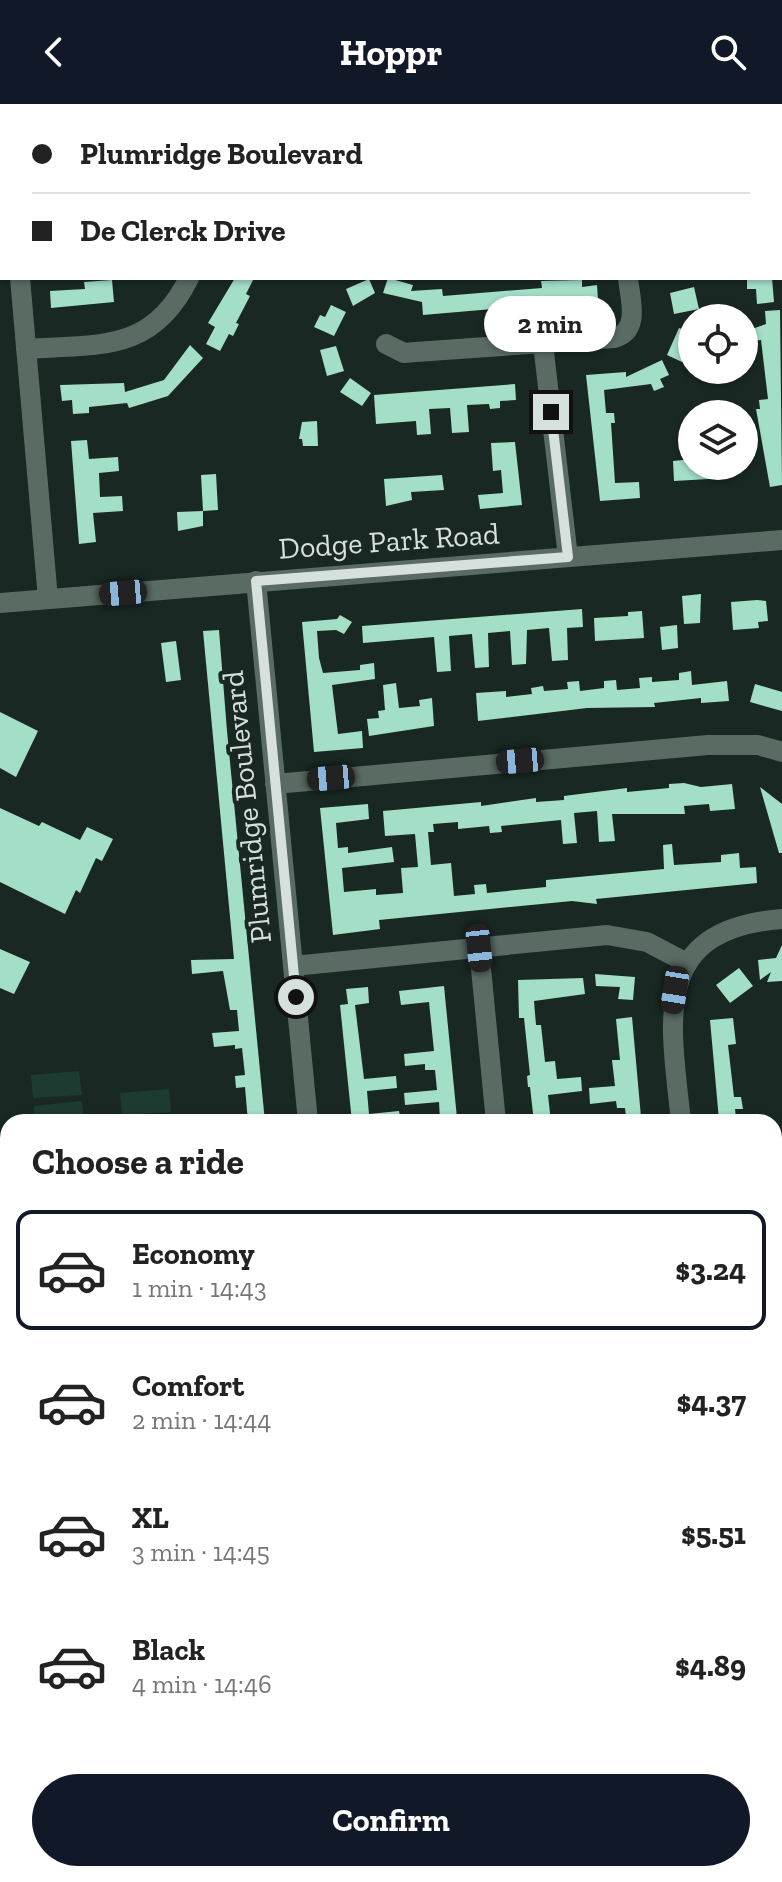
<!DOCTYPE html>
<html lang="en">
<head>
<meta charset="utf-8">
<style>
	body { margin:0; font-family:"Zilla Slab",serif; background:#f6f6f6; color:#222; height:100vh; display:flex; flex-direction:column; font-size:30px; white-space:nowrap }
	* { box-sizing:border-box; margin:0 }
	p { font-size:26px; color:#767676 }
	.icon { flex:none; width:44px; height:44px; fill:none; stroke:currentColor; stroke-width:2; stroke-linecap:round; stroke-linejoin:round }
	.map { position:relative; flex:1; overflow:hidden }
	.drawer { position:absolute; left:0px; top:1010px; width:782px; height:768px; display:flex; flex-direction:column; background:#fff; border-radius:24px 24px 0 0; box-shadow:0 2px 6px #0004 }
	.drawer>* { flex:none }
	.top-card { position:absolute; left:0px; top:0px; width:782px; height:176px; box-shadow:0 2px 6px #0004; display:grid; align-content:center; height:176px; padding:0 32px; background:#fff }
	.fabs { position:absolute; left:678px; top:200px; display:grid; gap:16px }
	.fabs a { display:grid; place-items:center; width:80px; height:80px; border-radius:50%; background:#fff; box-shadow:0 2px 6px #0004; font-size:40px }
	.end { position:absolute; width:36px; height:36px; margin:-18px; border:10px solid #d6e0dc; background:#111; box-shadow:0 0 0 4px #111 }
	.from { border-radius:50% }
	.bubble { position:absolute; height:56px; border-radius:28px; background:#fff; box-shadow:0 2px 6px #0004; font-size:26px; font-weight:700; line-height:56px; text-align:center }
	.car { position:absolute; width:24px; height:48px; margin:-24px -12px; border-radius:10px; box-shadow:0 0 6px 2px #0007; background:linear-gradient(#222 24%,#8ab4d8 0 40%,#222 0 76%,#8ab4d8 0 86%,#222 0) }
	.top-card b { display:flex; align-items:center; gap:28px; height:76px; font-size:30px }
	.top-card b+b { border-top:2px solid #e0e0e0 }
	.top-card i { width:20px; height:20px; background:#222 }
	ul { padding:0; list-style:none }
	li { display:flex; align-items:center; gap:24px; height:120px; margin:0 16px 12px; padding:0 16px; border:4px solid transparent; border-radius:16px }
	li div { flex:1 }
	li b { display:block; font-size:30px }
	li em { font-style:normal; font-weight:700 }
	li.selected { border-color:#111827 }
	li>.icon { width:72px; height:72px; stroke-width:1.5 }
	h2 { padding:0 32px; font-size:36px; line-height:96px }
	.primary-button { display:flex; gap:16px; margin-top:auto; padding:16px 32px }
	.primary-button a { flex:1; height:92px; border-radius:48px; background:#111827; color:#fff; font-size:32px; font-weight:700; line-height:92px; text-align:center }
	header { display:flex; justify-content:space-between; align-items:center; height:104px; padding:0 32px; background:#111827; color:#fff; font-size:36px; font-weight:700 }
	.map>svg:first-child { display:block }
	.green { fill:#1d3b30 }
	.building { fill:#a3dec7 }
	.lines { fill:none; stroke-linecap:round; stroke-linejoin:round }
	.minor { stroke:#5a6b64; stroke-width:20 }
	.route { stroke:#d6e0dc; stroke-width:10 }
	.labels { text-anchor:middle; stroke-width:8; stroke-linejoin:round; paint-order:stroke }
	.street-label { font-size:30px; fill:#d6e0dc; stroke:#192822 }
</style>
</head>
<body>
<header><svg class="icon" aria-label="back" viewBox="0 0 24 24"><path d="M15 5l-7 7 7 7"/></svg>Hoppr<svg class="icon" aria-label="search" viewBox="0 0 24 24"><circle cx="10" cy="10" r="6"/><path d="M15 15l6 6"/></svg></header>
<div class="map">
<svg width="782" height="1778" viewBox="0 0 782 1778">
	<rect width="100%" height="100%" fill="#192822"/>
	<path class="green" d="M79 967 82 991 33 994 31 971Z
		M169 985 171 1008 122 1011 120 989Z
		M82 997 84 1018H35L34 1002Z
		M0 1128H8V1243H0Z"/>
	<path class="building" d="M235 174H254L246 190 250 192 236 219 239 220 233 232 229 230 220 247 206 240 215 223 208 219Z
		M388 174 413 181 411 187 442 185 443 192 542 184 541 177 582 176V183L597 181 598 196 423 211 422 198 383 189Z
		M747 174H772L774 198 757 200 756 185H747Z
		M369 175 375 189 353 202 346 185Z
		M112 176 114 198 51 204 50 187 85 185 84 178Z
		M694 183 699 205 674 210 670 189Z
		M331 201 346 208 334 232 314 223 320 211 325 213Z
		M780 206 782 381 770 383 756 305H760L759 296 768 295 761 236 753 237 752 225 766 220 765 207Z
		M679 224 692 229V253L685 250 682 258 667 251Z
		M190 241 203 254 168 292 129 304 127 299 89 303V309L73 310 72 296 62 297 60 281 124 279 125 288 164 276Z
		M336 242 344 267 327 272 320 246Z
		M662 256 669 271 660 275 664 283 654 287 651 280 604 286 606 309H614L615 319H611L615 379 639 378 640 394 600 397 586 271 626 268V273Z
		M350 274 371 289 362 302 340 288Z
		M515 280 516 296 500 297V304L490 305 489 300 467 301 469 328 452 329 450 304 429 305 431 330 417 331 416 317 376 320 374 291Z
		M317 317 318 342H303L302 335H299L302 318Z
		M87 336 89 355 118 353 119 367 99 369 100 393 122 392 123 407 93 409 96 438 79 440 71 337Z
		M515 338 522 401 480 405 478 391 503 389 501 366 493 367 491 339Z
		M692 355V362H726V374L674 377 673 357Z
		M216 370 218 406 203 407 201 371Z
		M442 371 444 386 411 388 412 396 386 402 384 375Z
		M203 407V422L178 427 177 408Z
		M701 490 700 519 684 520 682 492Z
		M757 496 766 497 768 517 758 518 759 524 733 526 731 498Z
		M582 505 583 523 567 524 568 556 552 557 549 524 527 526 526 560 512 561 510 527 488 529 489 563 475 564 472 530 449 532 451 567 437 568 434 533 363 539 362 522Z
		M642 507 644 534 595 537 594 514 628 512V508Z
		M340 511 352 518 344 530 336 526 317 527 319 554 323 569 360 566V561L374 559 375 575 332 581 338 630 362 627 363 644 314 648 302 518 337 515Z
		M677 521 678 544 662 546 660 523Z
		M219 526 227 627 265 1018H248L245 983 236 984 235 972 245 971 242 944 235 945V941L214 943 212 929 239 927 237 906H230L223 867 192 870 191 856 234 855 203 527Z
		M176 537 181 576 166 578 161 539Z
		M691 567 692 581 727 577 729 597 701 599V594L654 599 655 603 587 604 478 617 476 589 506 587V593L532 590 531 584 543 582 544 587 568 585 567 578 579 577 580 587 604 584V577L616 576 617 586 640 584 639 574 652 573V578L679 576V569Z
		M396 579 399 604 420 602 419 596 432 594 434 622 369 632 367 615 379 614 378 607 385 606 383 581Z
		M755 580 782 588V607L750 598Z
		M0 608 38 627 16 673 0 664Z
		M684 679 701 683 732 680 735 705 710 707 709 700 684 702 685 710H612L615 737 599 738 597 707 574 709 577 739 563 740 561 716 501 722 502 728 490 729 489 722 458 725V718L433 720 434 728H428L431 761 451 759 454 792 475 790 474 781 486 780 487 789 546 783V776L664 765 663 741 672 740 674 761 721 758V751L739 749 740 764 756 763 757 779 596 795 597 800 572 797 379 816 380 825 333 831 320 704 368 700 369 715 336 719 338 744 348 743V749L392 743 394 758 342 764 344 788 376 785V791L403 789 401 764 418 763 415 730 385 732 383 707 481 698V702L536 694V698L564 696V692L627 684V688L669 684V680Z
		M760 683 782 700V749H779Z
		M0 704 39 722 42 718 80 736 87 723 113 735 102 757 96 754 80 789 76 786 65 810 0 778Z
		M782 841V877L767 878 771 868 760 876 758 856 776 854Z
		M0 845 30 858 14 890 0 884Z
		M739 864 753 882 730 899 716 881Z
		M595 870 635 873 633 896 618 895 620 883 596 882Z
		M583 874 585 890 534 897 536 921H541L545 958 555 957 557 975 581 973 582 987 548 991 551 1018H534L530 983H528L527 972 530 971 524 914H519L518 876Z
		M444 882 457 1014 440 1016 439 998 405 1001 404 989 437 986 435 966H425V960L405 962 404 950 434 947 429 898 401 901 399 887Z
		M368 883 369 899 355 901 364 975 396 972 397 984 367 987 369 1010 399 1007 401 1018H352L340 901 348 900 346 885Z
		M632 913 641 1013 626 1014 625 1004H617L616 997 590 1000 589 984 615 982 612 956H620L616 915Z
		M733 914 736 940 728 941 734 993H741L743 1005H735L736 1014 719 1016 710 916Z"/>
	<g class="lines">
		<path class="minor" d="M25 0 27 2
			M606 0 607 2
			M240 2V0
			M20 174 48 495
			M386 240 404 249 416 248 614 234C641 227 630 195 628 174
			M543 240 568 453
			M26 245C100 240 152 249 189 174
			M256 477 308 1018
			M0 499 782 436
			M275 680 708 641H758L782 648
			M479 844 496 1018
			M293 862 607 831 647 838 687 859
			M681 1018C671 919 648 825 782 815
			M0 1399 8 1398
			M774 1542 782 1543
			M0 1597 8 1596
			M774 1729H782
			M282 1778 298 1770"/>
	</g>
	<g class="lines">
		<path class="route" d="M296 893 256 477 568 453 551 308"/>
	</g>
	<g class="labels">
		<g class="street-label">
			<text transform="translate(389 437) rotate(-4)" y="10">Dodge Park Road</text>
			<text transform="translate(247 703) rotate(-96)" y="10">Plumridge Boulevard</text>
		</g>
	</g>
</svg>
<div class="fabs">
<a><svg class="icon" aria-label="locate" viewBox="0 0 24 24"><circle cx="12" cy="12" r="6"/><path d="M12 2v4M12 18v4M2 12h4M18 12h4"/></svg></a>
<a><svg class="icon" aria-label="layers" viewBox="0 0 24 24"><path d="M12 4l9 5-9 5-9-5zM3 14l9 5 9-5"/></svg></a>
</div>
<i class="end from" style="left:296px;top:893px"></i>
<i class="end" style="left:551px;top:308px"></i>
<div class="bubble" style="left:484px;top:192px;width:132px">2 min</div>
<i class="car" style="left:123px;top:489px;rotate:265deg"></i>
<i class="car" style="left:520px;top:657px;rotate:265deg"></i>
<i class="car" style="left:331px;top:674px;rotate:265deg"></i>
<i class="car" style="left:479px;top:844px;rotate:174deg"></i>
<i class="car" style="left:675px;top:886px;rotate:189deg"></i>
<div class="top-card">
<b><i class="from"></i>Plumridge Boulevard</b>
<b><i></i>De Clerck Drive</b>
</div>
<section class="drawer">
<h2>Choose a ride</h2>
<ul>
<li class="selected"><svg class="icon" aria-label="car" viewBox="0 0 24 24"><path d="M5 17H2v-5l4-1 3-4h7l3 4 3 1v5h-3M9 17h6M6 11h13"/><circle cx="7" cy="17" r="2"/><circle cx="17" cy="17" r="2"/></svg><div><b>Economy</b><p>1 min · 14:43</p></div><em>$3.24</em></li>
<li><svg class="icon" aria-label="car" viewBox="0 0 24 24"><path d="M5 17H2v-5l4-1 3-4h7l3 4 3 1v5h-3M9 17h6M6 11h13"/><circle cx="7" cy="17" r="2"/><circle cx="17" cy="17" r="2"/></svg><div><b>Comfort</b><p>2 min · 14:44</p></div><em>$4.37</em></li>
<li><svg class="icon" aria-label="car" viewBox="0 0 24 24"><path d="M5 17H2v-5l4-1 3-4h7l3 4 3 1v5h-3M9 17h6M6 11h13"/><circle cx="7" cy="17" r="2"/><circle cx="17" cy="17" r="2"/></svg><div><b>XL</b><p>3 min · 14:45</p></div><em>$5.51</em></li>
<li><svg class="icon" aria-label="car" viewBox="0 0 24 24"><path d="M5 17H2v-5l4-1 3-4h7l3 4 3 1v5h-3M9 17h6M6 11h13"/><circle cx="7" cy="17" r="2"/><circle cx="17" cy="17" r="2"/></svg><div><b>Black</b><p>4 min · 14:46</p></div><em>$4.89</em></li>
</ul>
<div class="primary-button"><a>Confirm</a></div>
</section>
</div>
</body>
</html>
